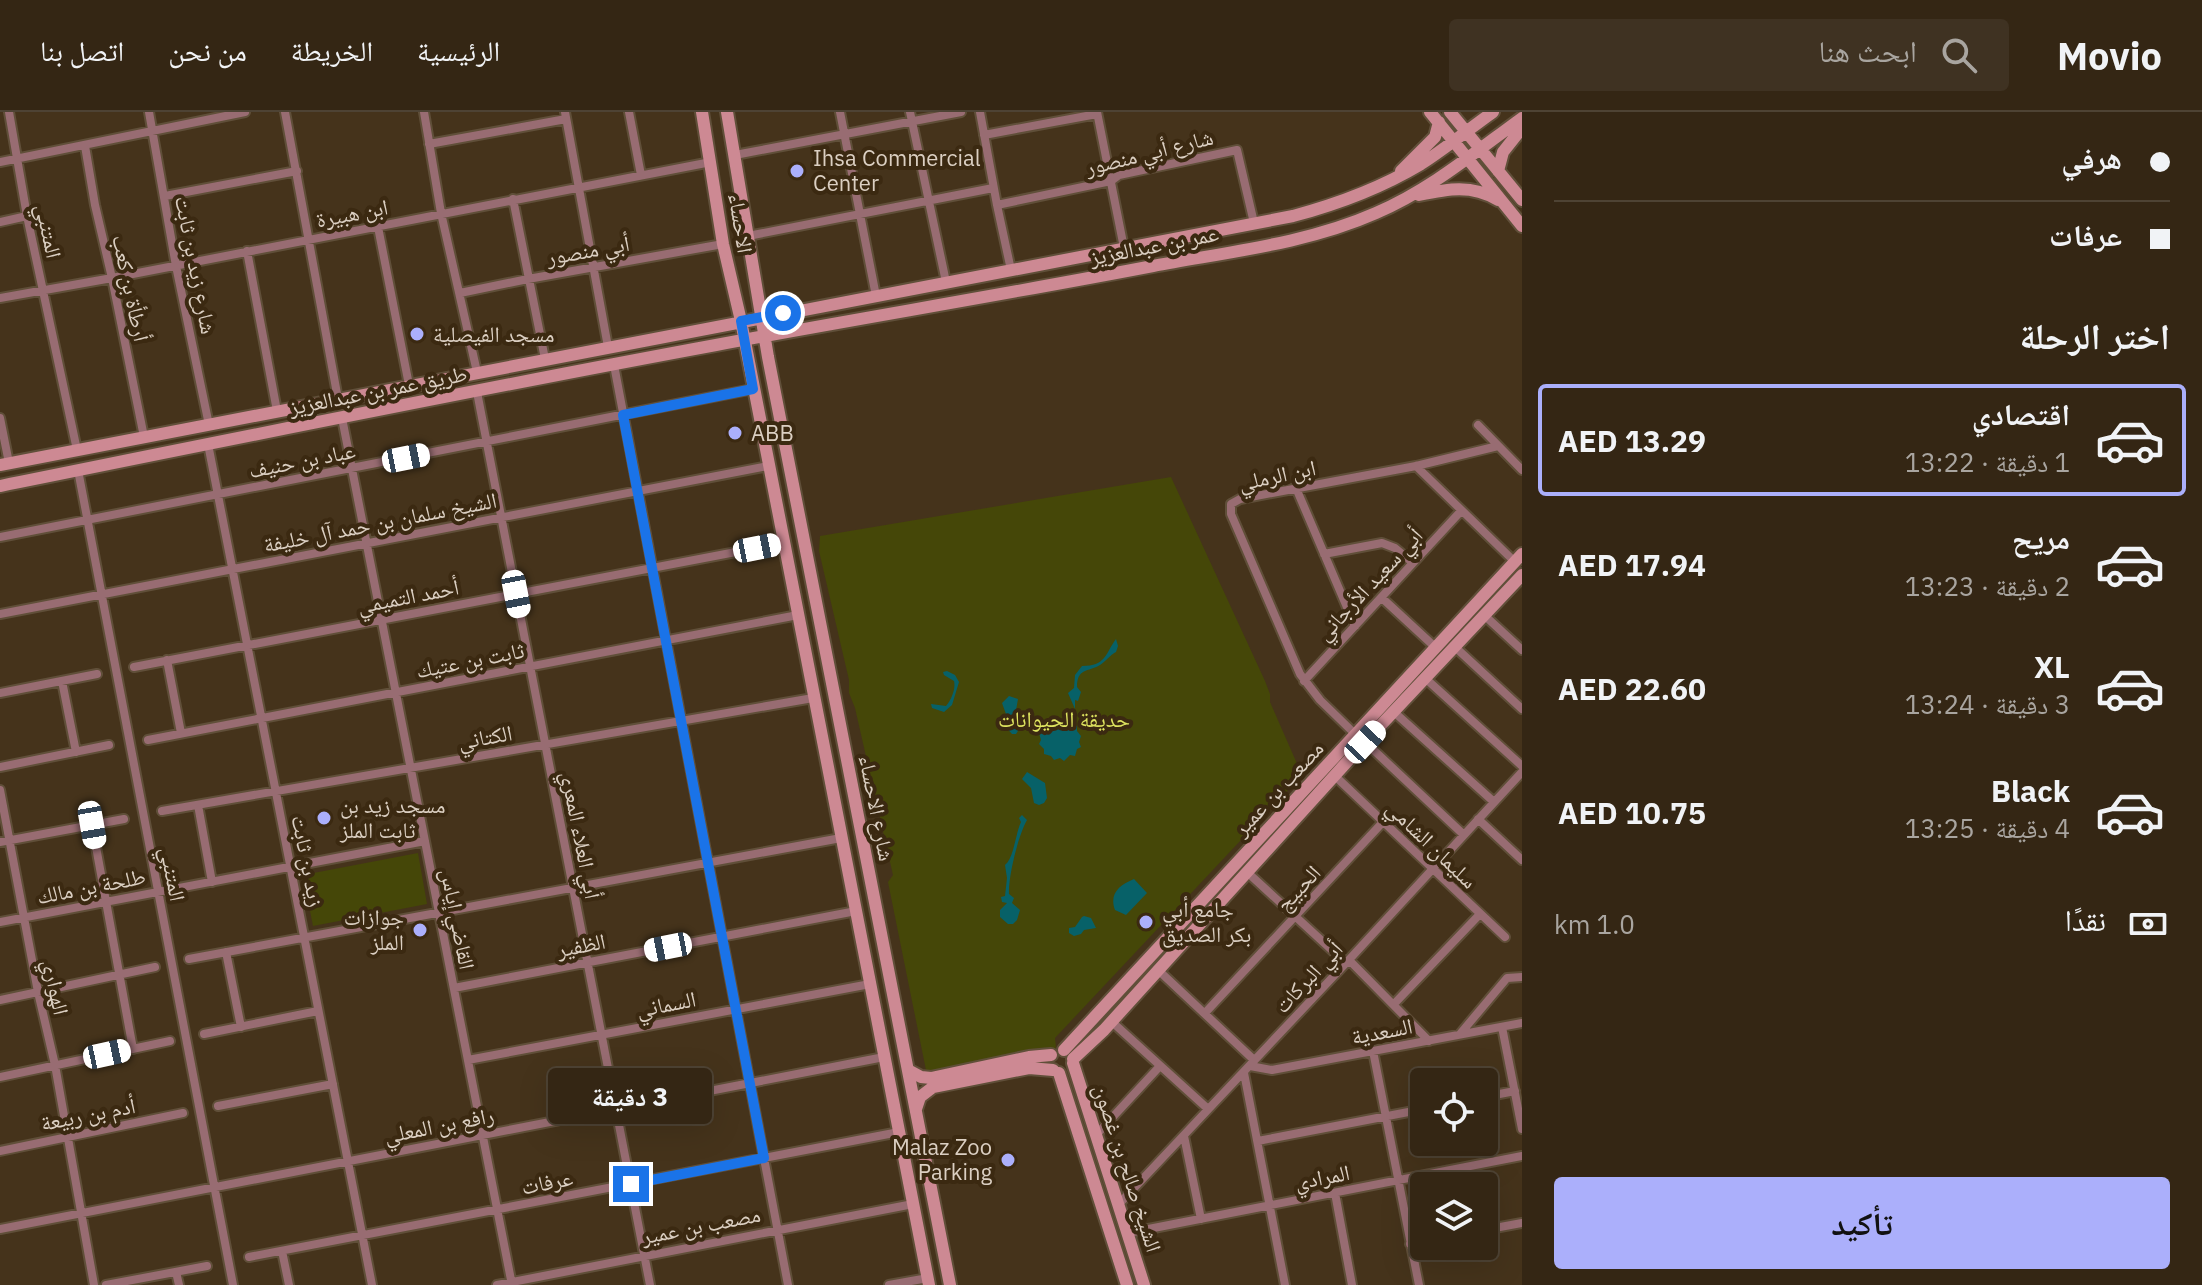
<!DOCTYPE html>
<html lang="ar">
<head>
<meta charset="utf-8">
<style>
	body { margin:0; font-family:"IBM Plex Sans","Noto Naskh Arabic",sans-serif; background:#3f3222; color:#f1f3f6; direction:rtl; height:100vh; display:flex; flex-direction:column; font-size:30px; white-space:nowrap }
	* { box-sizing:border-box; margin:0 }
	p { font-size:26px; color:#a9a5a0 }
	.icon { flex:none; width:44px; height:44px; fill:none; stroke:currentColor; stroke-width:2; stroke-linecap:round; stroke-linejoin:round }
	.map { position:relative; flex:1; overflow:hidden; direction:ltr }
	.details { display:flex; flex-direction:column; background:#342614; width:680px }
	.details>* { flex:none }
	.hud { display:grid; align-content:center; height:176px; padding:0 32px; background:#342614 }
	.buttons { position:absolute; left:1410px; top:956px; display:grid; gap:16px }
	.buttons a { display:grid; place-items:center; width:88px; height:88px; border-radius:8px; background:#342614; box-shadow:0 8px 32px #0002,0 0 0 2px #4e4334; font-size:40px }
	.end { position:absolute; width:36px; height:36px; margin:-18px; border:10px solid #1a73e8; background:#fff; box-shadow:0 0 0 4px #fff }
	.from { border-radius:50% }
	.bubble { position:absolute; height:56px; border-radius:8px; background:#342614; box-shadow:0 8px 32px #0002,0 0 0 2px #4e4334; font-size:26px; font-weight:700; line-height:56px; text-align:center; direction:rtl }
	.car { position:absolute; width:24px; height:48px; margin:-24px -12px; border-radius:10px; box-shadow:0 0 6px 2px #0007; background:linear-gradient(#fff 24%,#345 0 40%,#fff 0 76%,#345 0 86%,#fff 0) }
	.hud b { display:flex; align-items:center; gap:28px; height:76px; font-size:30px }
	.hud b+b { border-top:2px solid #4e4334 }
	.hud i { width:20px; height:20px; background:#f1f3f6 }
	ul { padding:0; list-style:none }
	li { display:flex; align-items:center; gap:24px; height:112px; margin:0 16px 12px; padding:0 16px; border:4px solid transparent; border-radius:8px }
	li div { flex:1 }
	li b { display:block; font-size:30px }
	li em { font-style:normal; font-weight:700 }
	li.current { border-color:#abaffb }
	li>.icon { width:72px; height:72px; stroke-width:1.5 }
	h2 { padding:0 32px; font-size:36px; line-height:96px }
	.pay { display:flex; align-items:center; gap:20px; height:88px; padding:0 32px; font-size:30px }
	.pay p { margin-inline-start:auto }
	.action { display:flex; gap:16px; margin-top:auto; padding:16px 32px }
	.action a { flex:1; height:92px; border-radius:8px; background:#abaffb; color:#111; font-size:32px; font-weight:700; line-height:92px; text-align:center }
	header { display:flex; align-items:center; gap:48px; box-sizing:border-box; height:112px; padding:0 40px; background:#342614; border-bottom:2px solid #4e4334 }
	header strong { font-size:38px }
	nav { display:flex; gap:44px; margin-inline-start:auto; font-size:28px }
	.search { width:560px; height:72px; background:#3f3222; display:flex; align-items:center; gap:20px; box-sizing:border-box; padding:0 28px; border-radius:8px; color:#a9a5a0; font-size:30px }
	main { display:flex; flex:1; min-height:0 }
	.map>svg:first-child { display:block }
	.green { fill:#454708 }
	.water { fill:#076168 }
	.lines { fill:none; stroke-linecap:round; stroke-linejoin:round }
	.street-casing { stroke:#604f39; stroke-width:12 }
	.secondary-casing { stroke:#604f39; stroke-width:16 }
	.street { stroke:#986c72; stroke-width:8 }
	.secondary { stroke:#cd8993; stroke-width:12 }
	.route { stroke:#1a73e8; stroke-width:10 }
	.poi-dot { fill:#abaffb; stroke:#3b2911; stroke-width:3 }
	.labels { text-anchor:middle; stroke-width:8; stroke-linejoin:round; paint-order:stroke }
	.street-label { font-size:22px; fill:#dbcfc2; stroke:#3b2911 }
	.poi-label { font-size:22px; fill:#dbcfc2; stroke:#3b2911; text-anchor:start }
	.park-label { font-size:22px; fill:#dee45f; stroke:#3b2911 }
</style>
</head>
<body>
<header>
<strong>Movio</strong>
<div class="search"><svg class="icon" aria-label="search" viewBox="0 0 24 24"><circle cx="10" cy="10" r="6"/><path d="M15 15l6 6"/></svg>ابحث هنا</div>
<nav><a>الرئيسية</a><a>الخريطة</a><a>من نحن</a><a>اتصل بنا</a></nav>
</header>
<main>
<section class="details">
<div class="hud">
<b><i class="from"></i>هرفي</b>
<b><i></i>عرفات</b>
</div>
<h2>اختر الرحلة</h2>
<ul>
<li class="current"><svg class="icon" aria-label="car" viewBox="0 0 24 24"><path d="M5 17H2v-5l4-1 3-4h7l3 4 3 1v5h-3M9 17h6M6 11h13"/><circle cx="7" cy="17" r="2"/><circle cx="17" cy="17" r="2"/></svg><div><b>اقتصادي</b><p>1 دقيقة · 13:22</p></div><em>AED 13.29</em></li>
<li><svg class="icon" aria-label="car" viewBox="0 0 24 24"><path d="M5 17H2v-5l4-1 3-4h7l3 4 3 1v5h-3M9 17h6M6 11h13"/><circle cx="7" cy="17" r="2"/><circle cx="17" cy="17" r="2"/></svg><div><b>مريح</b><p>2 دقيقة · 13:23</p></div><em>AED 17.94</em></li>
<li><svg class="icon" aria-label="car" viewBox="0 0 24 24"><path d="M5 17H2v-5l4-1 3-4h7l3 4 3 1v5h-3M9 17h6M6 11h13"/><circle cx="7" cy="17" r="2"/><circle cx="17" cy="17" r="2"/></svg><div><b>XL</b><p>3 دقيقة · 13:24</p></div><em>AED 22.60</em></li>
<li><svg class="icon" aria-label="car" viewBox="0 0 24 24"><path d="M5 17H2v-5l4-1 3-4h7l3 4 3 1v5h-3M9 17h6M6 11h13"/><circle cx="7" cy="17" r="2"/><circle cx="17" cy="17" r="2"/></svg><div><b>Black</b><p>4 دقيقة · 13:25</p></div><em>AED 10.75</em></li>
</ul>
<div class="pay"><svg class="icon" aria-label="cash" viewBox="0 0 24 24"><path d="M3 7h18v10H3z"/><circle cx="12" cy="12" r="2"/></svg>نقدًا<p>1.0 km</p></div>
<div class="action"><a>تأكيد</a></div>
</section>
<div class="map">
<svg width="1522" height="1173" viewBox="0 0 1522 1173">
	<rect width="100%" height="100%" fill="#45331b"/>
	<path class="green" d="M1171 365 1265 569 1270 582V590L1302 663 1055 926 1056 936 927 963 888 770 893 763 855 596 849 581V568L819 439 820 424Z
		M418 741 427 792 313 814 303 763Z"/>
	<path class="water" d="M1116 527 1118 534 1116 540C1110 543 1106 549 1100 553 1088 560 1077 556 1077 575L1081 580 1078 589 1075 588V597L1068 581 1074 576 1075 563 1082 554C1106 554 1105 542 1116 527Z
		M947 559 955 563 959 570 952 593 944 600 932 596 931 592 946 594C951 588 956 577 954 569L944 563 943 560Z
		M1009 584 1018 587 1015 604 1018 619 1016 622H1012L1003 612 1006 602 1002 591Z
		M1056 606 1061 609 1068 607 1072 614H1077V619L1081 624 1079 630 1081 635 1077 637 1075 644 1070 643 1064 649 1060 646 1054 648 1051 644 1044 642V637L1039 632 1041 628 1039 621 1045 616V611H1051Z
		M1027 660 1045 671 1047 686 1044 691 1039 693 1034 691 1031 676 1022 667Z
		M1022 703 1027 708C1018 724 1008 765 1009 782L1014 786 1012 791 1020 798 1017 808 1013 812H1008L1000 805V798L1007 791 1002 790 1001 785 1005 784 1007 766 1005 753C1014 746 1015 723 1021 710L1019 706Z
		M1134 767 1147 781 1126 803 1115 798C1109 782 1119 773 1134 767Z
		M1084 804 1091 806 1096 816 1084 818 1081 822 1074 824 1069 821V816L1075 815 1082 805Z"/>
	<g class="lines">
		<defs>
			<path id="street" d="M9 0 27 104 77 338
				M149 0 176 154 209 313
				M285 0 338 287
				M424 0 441 101 477 260
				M565 0 608 235
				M629 0 641 63
				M840 0 876 184
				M910 0 946 170
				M980 0 997 93 1011 158
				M1097 0 1124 136
				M984 23 1097 2
				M429 32 566 7
				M85 34 95 93 112 166 144 325
				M735 43 961 0
				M0 50 245 0
				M165 84 297 59
				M513 87 545 247
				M997 93 1111 69 1119 63 1237 38 1254 111
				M0 110 27 104
				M378 115 409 273
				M748 124 993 76
				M247 139 277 299
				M460 181 528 167 723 132
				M0 186 112 166 711 50
				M614 253 788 1173
				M477 280 650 1173
				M0 306 9 351
				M342 306 512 1173
				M1478 313 1522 358
				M208 332 372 1173
				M1416 354 1515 450
				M78 358 233 1173
				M1296 376 1355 514
				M0 425 753 277
				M1324 442 1382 431 1395 436 1413 451
				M1382 486 1435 535
				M0 502 768 354
				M1484 503 1522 538
				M1455 535 1522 597
				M167 548 181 621
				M134 555 783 431
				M1425 566 1522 654
				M62 569 76 640
				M1304 569 1461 399
				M0 581 97 562
				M1394 600 1494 690
				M1355 622 1320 588 1300 562 1231 402V392L1240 387 1416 354 1498 334
				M148 628 798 503
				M1365 630 1464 723
				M0 655 109 633
				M1335 664 1505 825
				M0 678 38 880 55 953 94 1173
				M198 693 212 770
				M162 699 813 586
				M1478 707 1522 748
				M92 713 133 937
				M0 730 124 707
				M1247 760 1346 851H1352L1429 929
				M0 810 425 729
				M226 840 241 915
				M189 847 841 726
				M1157 857 1254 948
				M454 876 856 799
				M0 888 155 855
				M1394 892 1480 802
				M1205 901 1383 710
				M1111 909 1208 997
				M1502 915 1522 1017
				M204 922 318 899
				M1460 922 1507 866 1522 865
				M1373 939 1419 1173
				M468 948 870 872
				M1250 954 1272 958 1522 911
				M1244 961 1285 1173
				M0 965 170 929
				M1484 985 1515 979
				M218 994 333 972
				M1097 1022 1160 954
				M1184 1024 1201 1107
				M1258 1029 1424 997
				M0 1039 183 1001
				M1335 1081 1352 1173
				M1119 1092 1346 851 1522 660
				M0 1117 884 945
				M1484 1118 1522 1111
				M1128 1121 1522 1044
				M1410 1132 1424 1129
				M282 1139 289 1173
				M249 1145 899 1020
				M176 1160 179 1173
				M106 1173 207 1154
				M497 1173 913 1092
				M889 1173 928 1166"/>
			<path id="secondary" d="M702 0 723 132 741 209 929 1173
				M727 0 768 245 950 1173
				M1430 0 1522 114
				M1450 0 1522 88
				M1401 59 1435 25 1439 10
				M1498 59 1503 40 1522 16
				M1419 83C1447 77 1472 72 1498 88
				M0 353 1293 104C1338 92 1381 76 1421 52 1446 36 1469 17 1493 0
				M0 374C238 326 477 277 716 233 861 206 1007 182 1153 154 1227 140 1306 132 1376 101 1430 78 1475 40 1522 6
				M1064 938 1522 442
				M1073 947 1104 918 1365 630 1522 463
				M1073 951 1144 1173
				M908 958 921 965 931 966 1029 945 1051 943
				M1059 961 1127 1173
				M916 997 920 985 933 975 1029 956 1053 958"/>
		</defs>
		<use href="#street" class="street-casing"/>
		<use href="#secondary" class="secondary-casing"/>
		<use href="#street" class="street"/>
		<use href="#secondary" class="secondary"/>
	</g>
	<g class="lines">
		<path class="route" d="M631 1072 764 1046 623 303 753 277 741 209 783 201"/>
	</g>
	<g class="poi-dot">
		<circle cx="797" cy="59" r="8"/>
		<circle cx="417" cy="222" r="8"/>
		<circle cx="735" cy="321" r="8"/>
		<circle cx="324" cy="706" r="8"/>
		<circle cx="1146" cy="810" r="8"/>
		<circle cx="420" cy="818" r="8"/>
		<circle cx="1008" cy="1048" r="8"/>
	</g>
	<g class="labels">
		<g class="street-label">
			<text transform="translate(1149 40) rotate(-14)" y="8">شارع أبي منصور</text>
			<text transform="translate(352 101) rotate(-11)" y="8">ابن هبيرة</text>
			<text transform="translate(741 111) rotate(81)" y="8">الاحساء</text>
			<text transform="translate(49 119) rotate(78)" y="8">المتنبي</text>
			<text transform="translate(1154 133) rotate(-11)" y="8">عمر بن عبدالعزيز</text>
			<text transform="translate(588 138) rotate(-10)" y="8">أبي منصور</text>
			<text transform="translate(196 153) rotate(79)" y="8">شارع زيد بن ثابت</text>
			<text transform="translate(131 176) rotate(78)" y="8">أرطأة بن كعب</text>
			<text transform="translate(378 278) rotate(-11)" y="8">طريق عمر بن عبدالعزيز</text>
			<text transform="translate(302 348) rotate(-11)" y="8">عباد بن حنيف</text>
			<text transform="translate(1277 363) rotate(-12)" y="8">ابن الرملي</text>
			<text transform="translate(380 410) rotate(-11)" y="8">الشيخ سلمان بن حمد آل خليفة</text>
			<text transform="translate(1369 472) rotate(-47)" y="8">أبي سعيد الأرجاني</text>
			<text transform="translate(408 484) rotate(-11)" y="8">أحمد التميمي</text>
			<text transform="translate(470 548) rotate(-11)" y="8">ثابت بن عتيك</text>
			<text transform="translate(485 625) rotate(-10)" y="8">الكتاني</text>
			<text transform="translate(1278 676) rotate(-47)" y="8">مصعب بن عمير</text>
			<text transform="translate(877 696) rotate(79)" y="8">شارع الاحساء</text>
			<text transform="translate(581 723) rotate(79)" y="8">أبي العلاء المعري</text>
			<text transform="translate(1432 732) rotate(44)" y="8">سليمان الشامي</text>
			<text transform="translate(308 749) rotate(79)" y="8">زيد بن ثابت</text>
			<text transform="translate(173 762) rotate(79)" y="8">المتنبي</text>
			<text transform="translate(91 774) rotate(-11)" y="8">طلحة بن مالك</text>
			<text transform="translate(1298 776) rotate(-47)" y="8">الحبيج</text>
			<text transform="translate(458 807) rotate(79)" y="8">القاضي إياس</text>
			<text transform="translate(581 833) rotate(-11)" y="8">الظفير</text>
			<text transform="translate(1308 865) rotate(-47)" y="8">أبي البركات</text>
			<text transform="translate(56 875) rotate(78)" y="8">الهواري</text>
			<text transform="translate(666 892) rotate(-11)" y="8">السماني</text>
			<text transform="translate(1382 919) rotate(-11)" y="8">السعدية</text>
			<text transform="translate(88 1002) rotate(-11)" y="8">أدم بن ربيعة</text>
			<text transform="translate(439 1013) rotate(-11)" y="8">رافع بن المعلي</text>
			<text transform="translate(1128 1056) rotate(72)" y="8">الشيخ صالح بن غصون</text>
			<text transform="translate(1322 1065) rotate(-11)" y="8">المرادي</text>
			<text transform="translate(547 1070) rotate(-11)" y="8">عرفات</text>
			<text transform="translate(701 1113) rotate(-11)" y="8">مصعب بن عمير</text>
		</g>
		<g class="poi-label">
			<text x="813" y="54">Ihsa Commercial<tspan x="813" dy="25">Center</tspan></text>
			<text x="433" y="230">مسجد الفيصلية</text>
			<text x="751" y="329">ABB</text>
			<text x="340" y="701">مسجد زيد بن<tspan x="340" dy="25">ثابت الملز</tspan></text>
			<text x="1162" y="805">جامع أبي<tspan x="1162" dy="25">بكر الصديق</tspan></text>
			<text x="404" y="813" text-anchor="end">جوازات<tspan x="404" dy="25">الملز</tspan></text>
			<text x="992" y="1043" text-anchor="end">Malaz Zoo<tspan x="992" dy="25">Parking</tspan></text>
		</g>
		<g class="park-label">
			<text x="1064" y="615">حديقة الحيوانات</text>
		</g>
	</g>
</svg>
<div class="buttons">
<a><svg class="icon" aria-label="locate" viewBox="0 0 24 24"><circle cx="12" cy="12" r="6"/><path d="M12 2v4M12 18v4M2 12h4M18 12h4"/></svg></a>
<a><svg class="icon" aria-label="layers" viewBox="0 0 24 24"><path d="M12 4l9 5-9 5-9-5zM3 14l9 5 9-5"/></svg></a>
</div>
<i class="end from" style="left:783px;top:201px"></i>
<i class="end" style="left:631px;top:1072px"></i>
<div class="bubble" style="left:548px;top:956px;width:164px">3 دقيقة</div>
<i class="car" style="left:406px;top:346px;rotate:79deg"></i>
<i class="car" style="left:757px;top:436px;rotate:79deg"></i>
<i class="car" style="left:516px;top:482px;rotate:169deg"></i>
<i class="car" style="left:1365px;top:630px;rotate:43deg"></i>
<i class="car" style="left:92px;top:713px;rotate:170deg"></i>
<i class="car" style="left:668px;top:835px;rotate:259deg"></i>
<i class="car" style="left:107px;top:942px;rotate:78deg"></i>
</div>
</main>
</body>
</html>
